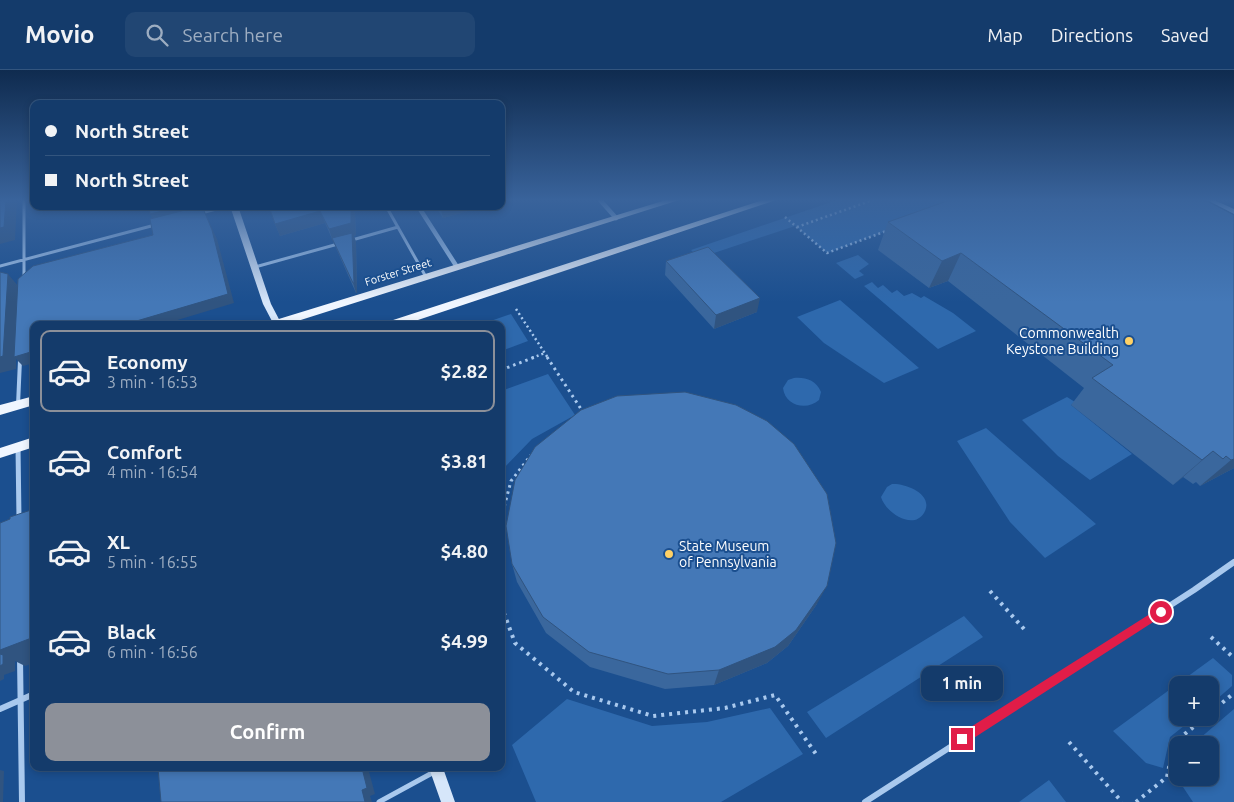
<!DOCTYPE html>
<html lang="en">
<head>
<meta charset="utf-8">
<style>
	body { margin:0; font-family:Ubuntu,sans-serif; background:#214673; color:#f1f3f6; height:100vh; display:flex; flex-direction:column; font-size:19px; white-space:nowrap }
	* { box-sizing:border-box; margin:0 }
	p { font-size:16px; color:#9dadc1 }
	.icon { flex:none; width:28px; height:28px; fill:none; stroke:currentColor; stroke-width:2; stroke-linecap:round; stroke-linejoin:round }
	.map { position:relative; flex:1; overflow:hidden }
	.side { position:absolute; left:30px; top:251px; width:475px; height:450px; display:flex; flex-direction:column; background:#143b6b; border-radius:10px; box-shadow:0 2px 8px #0003,0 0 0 1px #33557e }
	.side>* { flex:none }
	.top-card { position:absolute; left:30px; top:30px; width:475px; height:110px; border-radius:10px; box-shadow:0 2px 8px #0003,0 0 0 1px #33557e; display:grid; align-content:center; height:110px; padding:0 15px; background:#143b6b }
	.buttons { position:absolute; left:1169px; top:606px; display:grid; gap:10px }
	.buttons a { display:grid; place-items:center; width:50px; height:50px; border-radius:10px; background:#143b6b; box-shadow:0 2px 8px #0003,0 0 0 1px #33557e; font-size:25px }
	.end { position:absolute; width:22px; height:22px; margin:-11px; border:6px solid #e11d48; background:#fff; box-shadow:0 0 0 2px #fff }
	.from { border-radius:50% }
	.bubble { position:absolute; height:35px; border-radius:10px; background:#143b6b; box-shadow:0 2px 8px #0003,0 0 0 1px #33557e; font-size:16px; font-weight:700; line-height:35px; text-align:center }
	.top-card b { display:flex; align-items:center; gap:18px; height:48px; font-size:19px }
	.top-card b+b { border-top:1px solid #33557e }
	.top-card i { width:12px; height:12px; background:#f1f3f6 }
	ul { padding:9px 0 0; list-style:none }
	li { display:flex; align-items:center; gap:15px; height:82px; margin:0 10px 8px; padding:0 5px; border:2px solid transparent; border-radius:10px }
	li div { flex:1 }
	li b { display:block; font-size:19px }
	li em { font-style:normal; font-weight:700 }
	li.selected { border-color:#8c9099 }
	li>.icon { width:45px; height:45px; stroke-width:1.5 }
	.action { display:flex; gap:10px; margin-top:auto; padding:10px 15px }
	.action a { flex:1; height:58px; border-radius:10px; background:#8c9099; color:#fff; font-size:20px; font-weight:700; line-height:58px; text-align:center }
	header { display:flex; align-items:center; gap:30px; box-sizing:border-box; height:70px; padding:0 25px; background:#143b6b; border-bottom:1px solid #33557e }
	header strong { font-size:24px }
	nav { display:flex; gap:28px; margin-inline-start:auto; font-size:18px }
	.search { width:350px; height:45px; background:#214673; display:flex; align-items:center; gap:12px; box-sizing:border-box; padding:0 18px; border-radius:10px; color:#9dadc1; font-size:19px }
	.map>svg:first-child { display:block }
	.green { fill:#2e69ad }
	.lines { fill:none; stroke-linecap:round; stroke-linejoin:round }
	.path-far2 { stroke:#a9c9ee; stroke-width:2.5; stroke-dasharray:2 3; stroke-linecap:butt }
	.path-far1 { stroke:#a9c9ee; stroke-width:3; stroke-dasharray:2.5 4; stroke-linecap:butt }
	.path { stroke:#a9c9ee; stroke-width:4; stroke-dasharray:3 5; stroke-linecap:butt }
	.service-far2 { stroke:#a9c9ee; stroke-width:3 }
	.service-far1 { stroke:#a9c9ee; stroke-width:4 }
	.service { stroke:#a9c9ee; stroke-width:5 }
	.minor-far2 { stroke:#a9c9ee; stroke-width:4.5 }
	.minor-far1 { stroke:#a9c9ee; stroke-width:5 }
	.minor { stroke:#a9c9ee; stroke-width:6 }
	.tertiary { fill:#a9c9ee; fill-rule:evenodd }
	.secondary { fill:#d6e6fa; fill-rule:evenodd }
	.primary { fill:#f0f6ff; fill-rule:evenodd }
	.wall { fill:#3a679d }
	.shaded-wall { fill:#305480 }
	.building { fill:#4478b7; stroke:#305480 }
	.route { fill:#e11d48 }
	.poi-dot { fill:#ffd166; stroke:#1b4f8f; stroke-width:2 }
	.labels { text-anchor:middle; stroke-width:4; stroke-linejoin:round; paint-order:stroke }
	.far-street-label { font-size:11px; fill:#fff; stroke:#1b4f8f }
	.poi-label { font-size:14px; fill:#fff; stroke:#1b4f8f; text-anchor:end }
</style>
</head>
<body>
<header>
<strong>Movio</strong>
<div class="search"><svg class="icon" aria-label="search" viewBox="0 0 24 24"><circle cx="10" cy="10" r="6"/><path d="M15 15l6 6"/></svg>Search here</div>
<nav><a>Map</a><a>Directions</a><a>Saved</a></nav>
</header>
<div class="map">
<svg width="1234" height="732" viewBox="0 0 1234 732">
	<rect width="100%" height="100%" fill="#1b4f8f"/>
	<path class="green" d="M837 130H971L827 183 795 156 699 188 691 180Z
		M858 185 869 194 859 201 864 205 855 209 836 193Z
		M872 212 878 218 883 215 892 223 897 220 904 226 912 223 921 228 924 226 953 243 976 261 938 279 864 216Z
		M840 230 919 298 884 313 824 273 797 247Z
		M511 244 528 271 501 281V255H479Z
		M548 304 575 345 532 369 501 401V321Z
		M794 308C805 307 816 310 821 322L819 330C807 341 785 336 783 318L788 310Z
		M1067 327 1075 332 1071 335 1132 384 1090 410 1058 386 1022 350Z
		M986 358 1096 454 1045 488 1010 452 957 371Z
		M892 414C905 413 935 424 924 443 913 461 885 442 881 427L887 417Z
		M964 546 983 567 826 668 807 642Z
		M1213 588 1232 605V616L1210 635V615H1178V648H1194L1170 667 1163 698 1146 693 1113 661Z
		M567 629 652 656 707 652 770 638 803 684 721 732H536L512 675Z
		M1234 639V732H1193L1177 708 1178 707 1210 708V675H1192Z
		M1049 710 1066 732H1019Z"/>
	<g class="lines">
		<path class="path-far2" d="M785 147 827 183 889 160
			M797 157 870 131 868 130
			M516 239 548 288
			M532 288 545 283"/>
		<path class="path-far1" d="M547 287 583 342
			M501 300 535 287
			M501 449 511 411 531 385"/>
		<path class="path" d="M990 521 1024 559
			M501 535 515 573 574 622 653 646 725 638 775 625 818 687
			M1211 567 1234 588
			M1210 643 1234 623
			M1069 672 1122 732
			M1136 732 1167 707 1173 678 1177 670 1205 648"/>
		<path class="service-far2" d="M24 130V208
			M386 136 426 207
			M201 143 228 136
			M352 170 398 157
			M0 196 155 155
			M255 197 338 174"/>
		<path class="service-far1" d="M18 335 20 290"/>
		<path class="service" d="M379 732 434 702"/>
		<path class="minor-far2" d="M600 130 616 148
			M418 136 457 197"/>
		<path class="minor-far1" d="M18 377 19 449"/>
		<path class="minor" d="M20 588 22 732
			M0 639 34 624
			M865 732 1194 520 1234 492"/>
		<path class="tertiary" d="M1207 130H1214L1234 139V144Z"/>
		<path class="secondary" d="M230 136H238L271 234 282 255H274L263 234Z
			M429 698H443L455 732H441Z"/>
		<path class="primary" d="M666 130H679L285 255H268L269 252Z
			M763 130H776L403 255H386L387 252Z
			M34 326V335L0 345V335Z
			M34 367V377L0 388V378Z"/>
	</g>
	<path class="wall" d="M1205 130 1234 398 1200 416 1196 412 1193 414 1183 407 1173 415 1071 335 1084 318 948 211 929 218 878 180 888 152Z
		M269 136H352L355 144 356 165 354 166 356 172 357 223H356L325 153 280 166 275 154Z
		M435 136H486L443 148Z
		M666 191 757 242 714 259 665 205Z
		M512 494 817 534 788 576 767 593 714 615 665 619 590 597 546 563 517 512Z"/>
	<path class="shaded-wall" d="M6 130H17L15 170 0 174V158Z
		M501 130H509L501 132Z
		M182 136H204L205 139H203L217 169 234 233 161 255H123L228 224 155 152 150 144Z
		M351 136H352L355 144 356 165 354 166 356 172 357 223H356L353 213 352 166 333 172 329 159Z
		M440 136H486L443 148Z
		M320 141 325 153 280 166 275 154Z
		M961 183 948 211 929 218 942 191Z
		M8 204 19 217 34 281V293L23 296 16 289V299L0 303V287Z
		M760 228 757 242 714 259 716 245Z
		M1213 381 1183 407 1173 415 1202 390Z
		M1234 389V398L1200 416 1231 390Z
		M827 516 817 534 788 576 767 593 714 615 719 600Z
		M34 567V593L25 596 15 591V601L4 605V609L0 611V580Z
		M362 698H368L375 724 370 726 372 732H365L362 720Z
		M0 700 4 701 3 732H0Z"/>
	<path class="building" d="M0 130H6L4 157 0 158Z
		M950 130H1205L1234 145V389L1231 390 1226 386 1223 389 1213 381 1202 390 1092 308 1113 295 961 183 942 191 888 152Z
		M149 136H182L150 144Z
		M201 136H202L212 160 228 224 123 255H34V281L14 287 18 209 33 196 153 165 150 149Z
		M269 136H351V153L329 159 320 141 275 154Z
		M352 163 354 213H353L332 168Z
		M708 177 760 228 716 245 666 191Z
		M0 202 8 204 3 286 0 287Z
		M685 322 736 335 767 351 794 374 827 424 836 473 827 516 796 560 775 577 719 600 668 604 589 582 543 547 512 494 506 456 515 410 535 377 581 340 617 326Z
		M34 439V567L0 580V453L10 449V447Z
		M0 584 3 585V594L0 596Z
		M158 698H362L367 718 362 720 365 732H161Z"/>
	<linearGradient id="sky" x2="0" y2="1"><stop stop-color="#0f2b4f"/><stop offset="0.56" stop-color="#39639b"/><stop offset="1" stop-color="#39639b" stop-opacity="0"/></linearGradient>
	<rect width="1234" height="232" fill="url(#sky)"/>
	<path class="route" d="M1161 537 1164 538V545L966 673 962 674 958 673 957 669 958 665Z"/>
	<g class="poi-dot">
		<circle cx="1129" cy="271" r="5"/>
		<circle cx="669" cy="484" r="5"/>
	</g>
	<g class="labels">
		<g class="far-street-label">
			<text transform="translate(398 202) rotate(-17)" y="4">Forster Street</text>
		</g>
		<g class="poi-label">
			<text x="1119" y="268">Commonwealth<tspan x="1119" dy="16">Keystone Building</tspan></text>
			<text x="679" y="481" text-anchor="start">State Museum<tspan x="679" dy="16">of Pennsylvania</tspan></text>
		</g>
	</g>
</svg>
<div class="buttons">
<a>+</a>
<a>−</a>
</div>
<i class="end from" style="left:1161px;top:542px"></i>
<i class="end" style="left:962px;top:669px"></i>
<div class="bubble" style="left:921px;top:596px;width:82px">1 min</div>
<div class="top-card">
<b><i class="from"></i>North Street</b>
<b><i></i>North Street</b>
</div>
<section class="side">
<ul>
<li class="selected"><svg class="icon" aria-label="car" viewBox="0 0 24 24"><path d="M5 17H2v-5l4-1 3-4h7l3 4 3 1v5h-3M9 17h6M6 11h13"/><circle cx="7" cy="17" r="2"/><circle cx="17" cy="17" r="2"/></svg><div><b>Economy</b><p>3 min · 16:53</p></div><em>$2.82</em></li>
<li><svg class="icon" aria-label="car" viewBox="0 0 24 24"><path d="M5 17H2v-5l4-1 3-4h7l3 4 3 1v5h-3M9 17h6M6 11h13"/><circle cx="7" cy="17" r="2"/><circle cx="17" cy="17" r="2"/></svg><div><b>Comfort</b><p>4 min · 16:54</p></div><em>$3.81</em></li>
<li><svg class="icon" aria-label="car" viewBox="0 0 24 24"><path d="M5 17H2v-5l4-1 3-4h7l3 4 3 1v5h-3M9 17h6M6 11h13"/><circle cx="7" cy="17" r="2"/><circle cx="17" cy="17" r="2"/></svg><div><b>XL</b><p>5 min · 16:55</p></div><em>$4.80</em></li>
<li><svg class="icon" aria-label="car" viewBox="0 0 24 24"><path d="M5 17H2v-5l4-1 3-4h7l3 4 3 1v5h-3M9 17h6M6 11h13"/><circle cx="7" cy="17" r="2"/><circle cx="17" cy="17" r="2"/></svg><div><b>Black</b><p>6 min · 16:56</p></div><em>$4.99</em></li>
</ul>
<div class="action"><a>Confirm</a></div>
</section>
</div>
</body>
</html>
